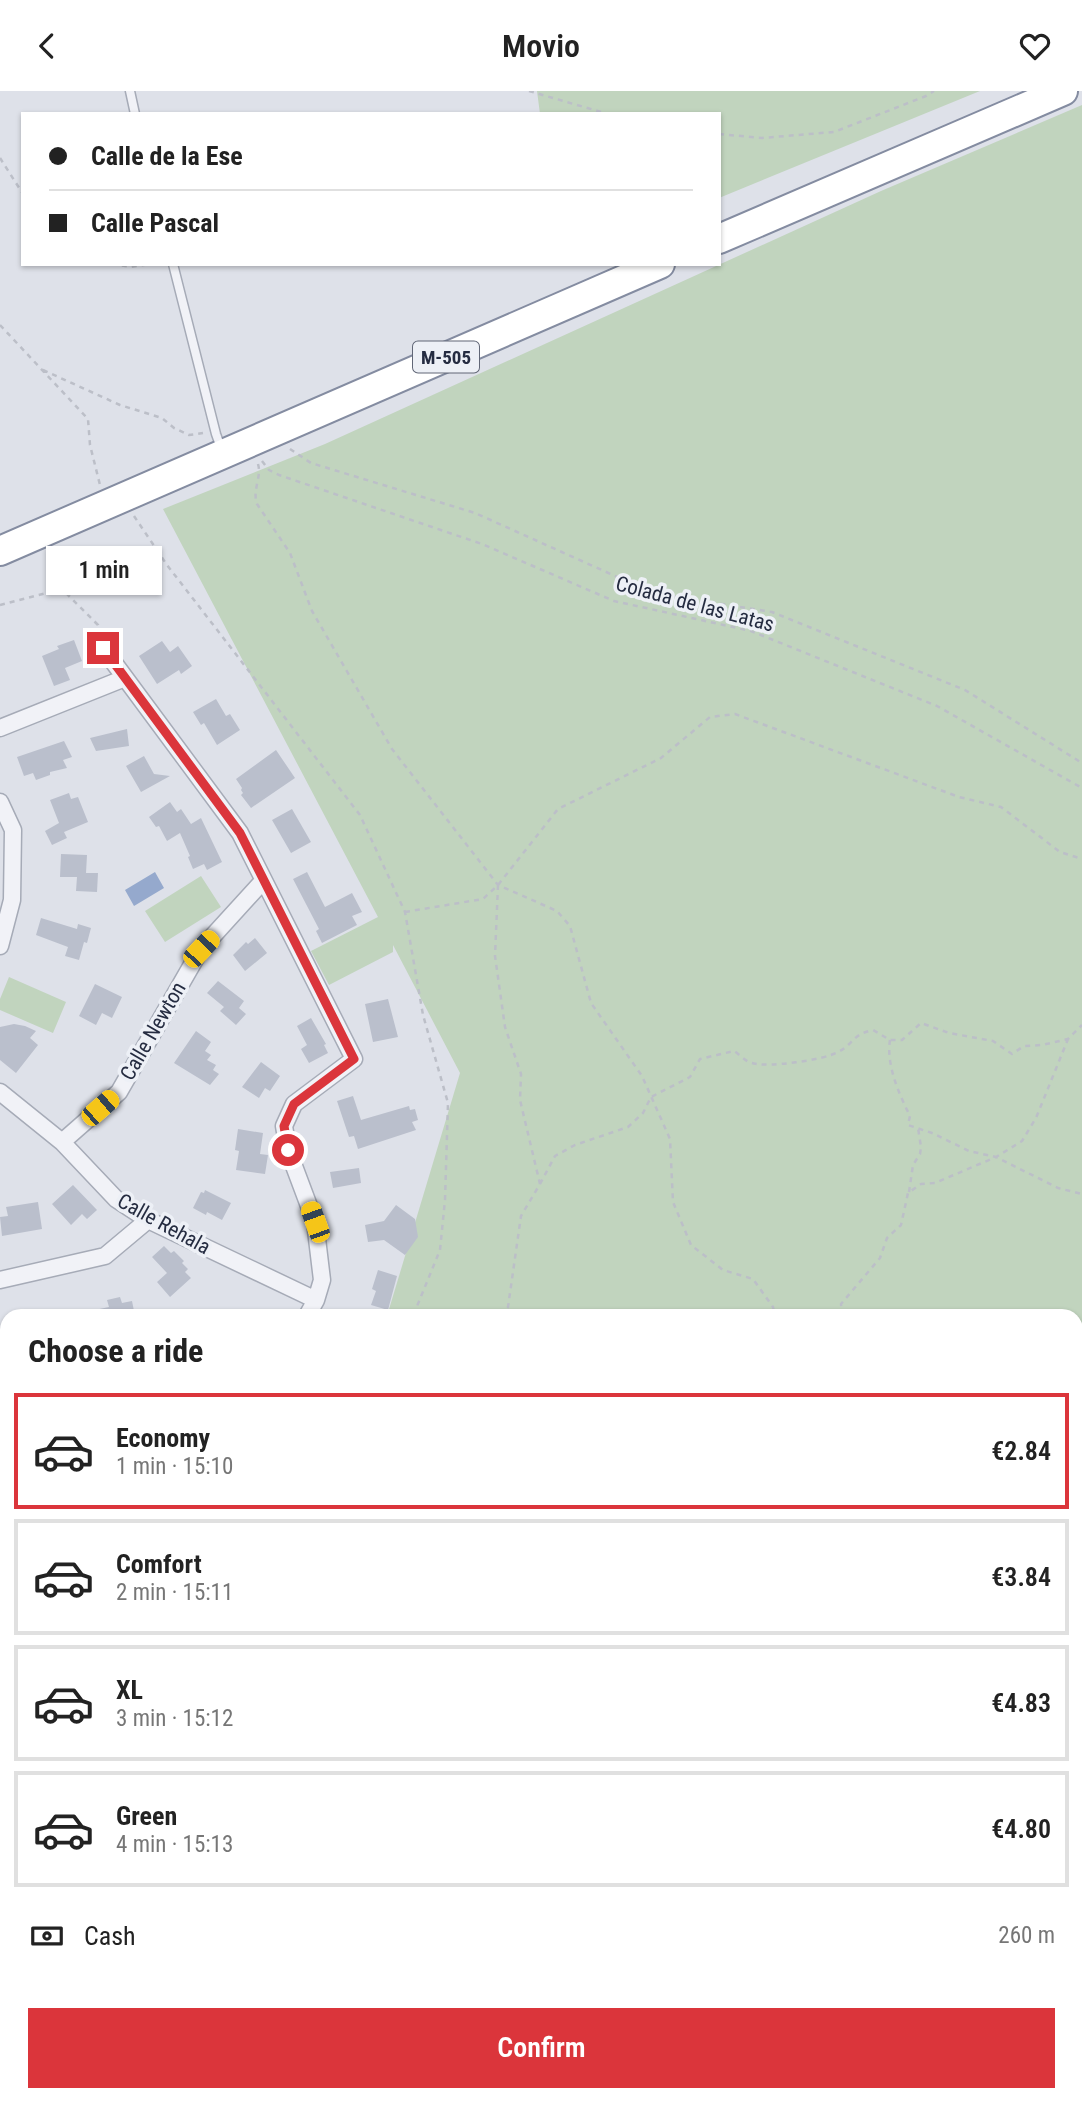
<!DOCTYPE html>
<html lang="en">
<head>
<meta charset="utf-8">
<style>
	body { margin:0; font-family:"Roboto Condensed",sans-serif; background:#f6f6f6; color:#222; height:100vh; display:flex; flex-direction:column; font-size:26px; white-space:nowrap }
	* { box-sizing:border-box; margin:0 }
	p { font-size:23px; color:#767676 }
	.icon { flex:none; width:38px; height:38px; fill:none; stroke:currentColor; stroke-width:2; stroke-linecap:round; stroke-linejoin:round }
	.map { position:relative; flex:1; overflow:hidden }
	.sheet { position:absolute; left:0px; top:1218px; width:1083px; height:793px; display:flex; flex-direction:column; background:#fff; border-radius:21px 21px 0 0; box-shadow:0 2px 5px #0004 }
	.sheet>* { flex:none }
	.top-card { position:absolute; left:21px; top:21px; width:700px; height:154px; border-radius:0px; box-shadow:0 2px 5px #0004; display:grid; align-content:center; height:154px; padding:0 28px; background:#fff }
	.end { position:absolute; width:32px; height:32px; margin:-16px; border:9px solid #db353b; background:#fff; box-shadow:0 0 0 4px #fff }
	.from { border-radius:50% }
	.bubble { position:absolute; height:49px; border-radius:0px; background:#fff; box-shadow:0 2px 5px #0004; font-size:23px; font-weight:600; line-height:49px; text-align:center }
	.car { position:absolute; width:21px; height:42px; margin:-21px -10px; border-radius:9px; box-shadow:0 0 5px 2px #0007; background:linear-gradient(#f5c518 24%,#345 0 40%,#f5c518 0 76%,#345 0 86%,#f5c518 0) }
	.top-card b { display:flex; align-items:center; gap:24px; height:66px; font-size:26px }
	.top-card b+b { border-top:2px solid #e0e0e0 }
	.top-card i { width:18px; height:18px; background:#222 }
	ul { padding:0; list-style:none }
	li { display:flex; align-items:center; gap:21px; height:116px; margin:0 14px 10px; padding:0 14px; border:4px solid #e0e0e0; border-radius:0px }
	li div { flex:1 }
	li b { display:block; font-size:26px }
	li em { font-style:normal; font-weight:600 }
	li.active { border-color:#db353b }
	li>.icon { width:63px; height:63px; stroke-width:1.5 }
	h2 { padding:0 28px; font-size:32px; line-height:84px }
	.pay { display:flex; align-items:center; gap:18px; height:77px; padding:0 28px; font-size:26px }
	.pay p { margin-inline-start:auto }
	.button { display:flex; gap:14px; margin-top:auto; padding:14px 28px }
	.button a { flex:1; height:80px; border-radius:0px; background:#db353b; color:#fff; font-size:28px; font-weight:600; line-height:80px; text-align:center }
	header { display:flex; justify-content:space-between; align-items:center; height:91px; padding:0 28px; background:#fff; font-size:32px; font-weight:600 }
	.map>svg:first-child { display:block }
	.green { fill:#c1d4be }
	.water { fill:#95a9cd }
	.building { fill:#babfcc }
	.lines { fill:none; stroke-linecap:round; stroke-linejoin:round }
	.lane-casing { stroke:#a6abb7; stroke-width:11 }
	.street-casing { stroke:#a6abb7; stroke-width:19 }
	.highway-casing { stroke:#848ca1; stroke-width:32 }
	.path { stroke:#bcbfc8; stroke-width:2.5; stroke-dasharray:5 5; stroke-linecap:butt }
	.lane { stroke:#f1f2f7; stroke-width:8 }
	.street { stroke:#f1f2f7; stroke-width:16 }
	.highway { stroke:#fff; stroke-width:28 }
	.route { stroke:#db353b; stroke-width:9 }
	.labels { text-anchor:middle; stroke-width:7; stroke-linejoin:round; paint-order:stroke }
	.shield { fill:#edf0f6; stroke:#616777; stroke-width:2 }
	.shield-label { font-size:19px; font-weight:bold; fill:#252c41 }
	.street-label { font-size:21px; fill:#252c41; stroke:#edf0f6 }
</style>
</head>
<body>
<header><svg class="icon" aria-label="back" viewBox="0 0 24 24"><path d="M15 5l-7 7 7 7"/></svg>Movio<svg class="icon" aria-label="heart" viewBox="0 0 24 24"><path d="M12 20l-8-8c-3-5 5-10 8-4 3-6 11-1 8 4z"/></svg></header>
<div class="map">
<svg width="1082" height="2010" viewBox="0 0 1082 2010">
	<rect width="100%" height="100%" fill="#dee1e9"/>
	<path class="green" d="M537 0H980L719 107V23H540Z
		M1082 14V2010H0V1833L7 1826V2004H1076V1225H387L460 982 393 854V861L329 894 311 860 378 826 163 418 325 353 881 100Z
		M201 785 221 816 165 851 145 820Z
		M9 886 66 911 53 942 0 919V908Z"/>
	<path class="water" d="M155 781 164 797 134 815 125 799Z"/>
	<path class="building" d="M74 549 82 570 65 577 70 589 54 595 42 565 59 558 57 555Z
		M162 550 170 561 178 555 192 575 181 583 179 579 157 593 139 565Z
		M216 608 226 625 230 623 240 639 217 654 204 632 201 634 193 621Z
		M127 638 129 655 96 660 90 647Z
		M64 650 72 666 63 669 67 677 50 681V684L36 689 33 682 24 685 17 666Z
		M276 659 295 687 251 717 241 704 243 702 241 699 242 697 236 688Z
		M144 665 154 683 170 685 141 701 126 675Z
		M69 702 71 708 78 706 88 731 64 741 67 747 52 754 45 740 59 732 50 709Z
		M170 711 177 721 181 718 191 733 201 727 222 771 207 779 204 773 193 778 188 766 190 765 180 742 167 750 159 735 156 736 149 726Z
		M292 718 311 751 291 762 272 729Z
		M61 763 87 764 86 782H98L97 801 76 800 77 786H60Z
		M307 781 325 816 352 802 362 821 352 825 357 834 322 852 316 840 319 838 293 788Z
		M41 827 77 838 78 833 91 837 87 852 84 851 79 869 65 865 68 856 36 844Z
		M255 847 267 862 245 880 233 864 246 851 248 853Z
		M218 890 244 910 239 917 246 923 236 934 220 920 224 916 207 902Z
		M95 893 122 906 112 927 102 922 96 934 79 925Z
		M388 908 398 946 373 951 365 913Z
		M311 927 326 953 324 954 328 962 309 972 301 958 307 954 297 935Z
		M14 933 25 935 36 940 30 947 38 954 16 982 0 969V936Z
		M196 940 211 951 205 960 211 964 207 969 216 974 213 979 219 983 210 994 174 972Z
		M261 971 280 985 270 1000 265 997 259 1007 242 996Z
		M353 1005 361 1029 409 1015 410 1019 415 1018 418 1029 412 1031 416 1039 358 1058 354 1045 349 1046 337 1010Z
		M238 1038 263 1042 260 1063 268 1064 265 1083 236 1079 239 1060 235 1059Z
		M359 1077 361 1092 333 1097 330 1081Z
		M73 1094 97 1119 87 1128 82 1123 71 1134 52 1113Z
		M205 1099 231 1112 222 1129 207 1121 206 1124 193 1117 201 1101 204 1102Z
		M38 1111 42 1138 2 1145 0 1126 8 1125 6 1116Z
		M396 1114 415 1128 418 1146 405 1164 384 1149 368 1151 365 1134 384 1130Z
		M164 1155 171 1162 174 1160 184 1170 182 1172 188 1178 185 1181 191 1187 170 1206 157 1191 167 1182 152 1166Z
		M378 1179 397 1185 388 1219 371 1214 376 1200 372 1198Z
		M120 1206 122 1212 132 1210 135 1225H90V1220L109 1216 107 1209Z"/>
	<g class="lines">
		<defs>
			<path id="lane" d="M130 0 135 23
				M173 173 216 343 221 357"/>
			<path id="street" d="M103 557 240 742 354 968 294 1013 284 1035 288 1059 315 1131 322 1189 316 1209 307 1225
				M0 637 125 587
				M0 711 13 739 12 809 0 855
				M0 1001 62 1051 116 1108 148 1129 316 1209
				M62 1051 119 1001 201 858 263 790
				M0 1189 105 1165 148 1129
				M0 1377 7 1375
				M0 1480 7 1485
				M0 1686 7 1680"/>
			<path id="highway" d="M719 148 1063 0
				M0 460 660 173"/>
		</defs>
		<use href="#lane" class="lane-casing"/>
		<use href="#street" class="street-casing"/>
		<use href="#highway" class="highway-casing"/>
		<path class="path" d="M529 0 608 23
			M719 43 762 47 834 41 926 5 934 0
			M0 67 23 103
			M112 173 131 176 149 173
			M0 234 88 328 90 354 100 394
			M43 279 120 314 162 327 174 337 189 344 203 342
			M290 358 311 372 475 422 653 502 772 521 965 599 1082 672
			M262 370 269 379 279 384 482 453 614 510 751 540 937 615 1082 697
			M258 373C262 386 252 399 257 413L290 462 312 520 392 658 498 794 557 820 570 835 591 912 642 985 670 1048 673 1111 691 1154 723 1179 753 1188 773 1216 775 1225
			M134 425 167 474 360 724 405 821 423 924 448 1012 445 1109 440 1159 413 1225
			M0 514 62 498 98 534 99 542
			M498 794 495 865 505 936 521 983 520 1009 540 1093 521 1125 508 1216 500 1225
			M405 821 483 808 498 794 558 718 661 667 710 626 735 623 959 706 1001 716 1060 761 1082 768
			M890 949C886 974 899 1003 910 1025L908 1034 932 1042 969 1060 996 1066 1058 1097 1082 1103
			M540 1093 555 1065 575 1054 628 1036 643 1022 651 1006 690 986 700 968 734 960C739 963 746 971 752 972 767 977 824 969 838 961 854 953 851 944 873 939L890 949H902L921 932 949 942 993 950 1012 963 1024 955 1042 954 1068 948 1082 934
			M909 1101 913 1074 920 1063 921 1056 918 1037
			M842 1225 841 1213 880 1167 887 1147 901 1134 908 1102 921 1093 935 1092 996 1066 1022 1050 1036 1027 1068 948
			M0 1828 7 1822
			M355 2004 390 2010
			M884 2004 898 2010
			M912 2004 916 2010
			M922 2004V2010
			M165 2010 187 2004
			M664 2010 672 2004
			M782 2010 787 2004"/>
		<use href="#lane" class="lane"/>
		<use href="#street" class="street"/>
		<use href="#highway" class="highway"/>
	</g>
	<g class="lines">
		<path class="route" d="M103 557 240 742 354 968 294 1013 284 1035 288 1059"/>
	</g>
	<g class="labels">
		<rect class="shield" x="413" y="250.5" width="66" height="31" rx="5"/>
		<g class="shield-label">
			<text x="446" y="273">M-505</text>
		</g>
		<g class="street-label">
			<text transform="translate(695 513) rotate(15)" y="7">Colada de las Latas</text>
			<text transform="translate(153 940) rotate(-60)" y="7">Calle Newton</text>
			<text transform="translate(164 1133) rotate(29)" y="7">Calle Rehala</text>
		</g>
	</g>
</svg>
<i class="end from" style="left:288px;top:1059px"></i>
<i class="end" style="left:103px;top:557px"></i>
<div class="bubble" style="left:46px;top:455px;width:116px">1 min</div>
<i class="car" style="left:201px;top:858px;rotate:43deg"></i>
<i class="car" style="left:100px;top:1017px;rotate:49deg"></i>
<i class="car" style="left:315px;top:1131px;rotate:340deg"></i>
<div class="top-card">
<b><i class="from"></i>Calle de la Ese</b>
<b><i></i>Calle Pascal</b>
</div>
<section class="sheet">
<h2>Choose a ride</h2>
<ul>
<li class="active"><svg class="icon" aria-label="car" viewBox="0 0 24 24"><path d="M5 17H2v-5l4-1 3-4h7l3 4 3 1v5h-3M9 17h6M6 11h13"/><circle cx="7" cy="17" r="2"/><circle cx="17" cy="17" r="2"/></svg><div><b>Economy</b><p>1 min · 15:10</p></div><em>€2.84</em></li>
<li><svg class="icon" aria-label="car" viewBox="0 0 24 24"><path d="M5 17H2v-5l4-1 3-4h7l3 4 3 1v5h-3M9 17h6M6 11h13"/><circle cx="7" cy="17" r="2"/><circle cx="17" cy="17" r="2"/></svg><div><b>Comfort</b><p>2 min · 15:11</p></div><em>€3.84</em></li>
<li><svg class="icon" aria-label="car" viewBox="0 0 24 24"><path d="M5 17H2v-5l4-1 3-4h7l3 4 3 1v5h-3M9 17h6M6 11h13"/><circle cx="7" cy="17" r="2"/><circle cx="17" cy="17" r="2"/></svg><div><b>XL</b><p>3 min · 15:12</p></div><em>€4.83</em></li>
<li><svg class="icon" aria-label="car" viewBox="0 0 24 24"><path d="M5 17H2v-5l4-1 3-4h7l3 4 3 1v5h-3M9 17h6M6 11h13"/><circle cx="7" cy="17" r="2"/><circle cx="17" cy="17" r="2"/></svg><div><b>Green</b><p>4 min · 15:13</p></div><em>€4.80</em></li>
</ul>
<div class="pay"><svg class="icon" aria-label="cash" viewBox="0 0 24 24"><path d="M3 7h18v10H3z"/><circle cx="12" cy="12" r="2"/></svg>Cash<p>260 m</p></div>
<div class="button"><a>Confirm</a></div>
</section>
</div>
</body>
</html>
